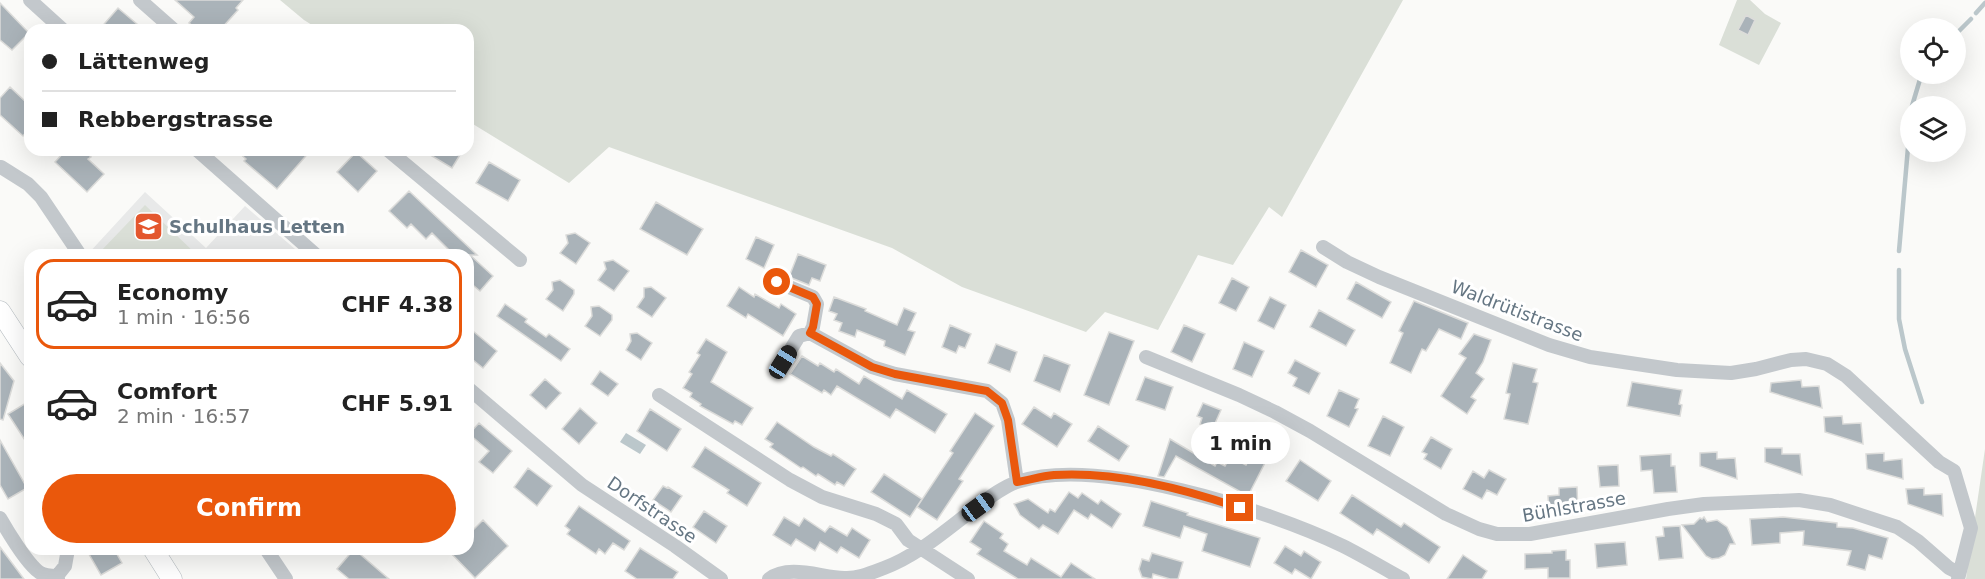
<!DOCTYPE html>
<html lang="en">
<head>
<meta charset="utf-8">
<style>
	body { margin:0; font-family:"DejaVu Sans",sans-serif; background:#f6f6f6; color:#222; height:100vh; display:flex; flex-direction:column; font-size:22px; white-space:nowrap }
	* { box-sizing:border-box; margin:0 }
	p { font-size:20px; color:#767676 }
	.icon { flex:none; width:33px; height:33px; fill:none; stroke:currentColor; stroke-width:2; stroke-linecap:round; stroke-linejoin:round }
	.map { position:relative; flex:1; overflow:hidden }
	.sheet { position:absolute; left:24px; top:249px; width:450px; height:306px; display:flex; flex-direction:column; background:#fff; border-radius:18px; box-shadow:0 6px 24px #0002 }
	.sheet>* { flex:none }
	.banner { position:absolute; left:24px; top:24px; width:450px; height:132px; border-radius:18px; box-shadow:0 6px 24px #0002; display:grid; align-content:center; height:132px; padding:0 18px; background:#fff }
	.buttons { position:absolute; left:1900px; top:18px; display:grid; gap:12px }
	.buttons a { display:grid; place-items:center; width:66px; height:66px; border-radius:50%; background:#fff; box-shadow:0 6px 24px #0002; font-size:30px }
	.end { position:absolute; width:27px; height:27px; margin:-14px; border:8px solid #ea580c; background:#fff; box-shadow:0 0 0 3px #fff }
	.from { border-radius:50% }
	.bubble { position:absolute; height:42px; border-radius:21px; background:#fff; box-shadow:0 6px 24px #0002; font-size:20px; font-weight:800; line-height:42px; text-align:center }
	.car { position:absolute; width:18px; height:36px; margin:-18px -9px; border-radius:8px; box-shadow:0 0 4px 2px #0007; background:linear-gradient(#222 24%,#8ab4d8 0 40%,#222 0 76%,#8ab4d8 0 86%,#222 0) }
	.banner b { display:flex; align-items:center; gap:21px; height:57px; font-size:22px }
	.banner b+b { border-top:2px solid #e0e0e0 }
	.banner i { width:15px; height:15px; background:#222 }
	ul { padding:10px 0 0; list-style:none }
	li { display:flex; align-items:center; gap:18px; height:90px; margin:0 12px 9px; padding:0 6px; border:3px solid transparent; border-radius:18px }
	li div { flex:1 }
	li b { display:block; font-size:22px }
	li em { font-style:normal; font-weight:800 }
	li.active { border-color:#ea580c }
	li>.icon { width:54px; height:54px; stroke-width:1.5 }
	.action { display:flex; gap:12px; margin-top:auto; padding:12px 18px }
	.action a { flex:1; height:69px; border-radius:36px; background:#ea580c; color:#fff; font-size:24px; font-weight:800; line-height:69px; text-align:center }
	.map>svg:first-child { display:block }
	.built { fill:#e8e9e9 }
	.green { fill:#dadfd7 }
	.water { fill:#bbc7cb }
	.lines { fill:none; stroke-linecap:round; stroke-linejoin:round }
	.stream { stroke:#bbc7cb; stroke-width:4.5 }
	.building { fill:#aab3b9; stroke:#dcdcda; stroke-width:1.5 }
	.secondary-casing { stroke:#b3babf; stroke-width:21 }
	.minor { stroke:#c3c8cc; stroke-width:14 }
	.secondary { stroke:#fff; stroke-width:20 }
	.route { stroke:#ea580c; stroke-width:8 }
	.labels { text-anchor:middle; stroke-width:6; stroke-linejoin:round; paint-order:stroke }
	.poi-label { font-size:18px; font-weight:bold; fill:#657683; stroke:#fff; text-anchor:start }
	.street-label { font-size:18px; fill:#657683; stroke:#fff }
</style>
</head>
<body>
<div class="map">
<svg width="1985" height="579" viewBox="0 0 1985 579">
	<rect width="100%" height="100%" fill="#fafaf8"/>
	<path class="built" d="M145 192 206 248 245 206 302 255H87Z"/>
	<path class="green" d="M280 0H1403L1282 217 1269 207 1233 265 1198 255 1158 330 1105 312 1086 332 962 287 892 248 609 147 569 183 468 121V30H320L304 20Z
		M1737 0H1750L1765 14 1781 23 1759 65 1719 45Z
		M145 205 197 255H101L99 253Z
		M1985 449V579H1966Z"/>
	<path class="water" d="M626 433 646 445 640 454 620 442Z"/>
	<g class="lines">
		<path class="stream" d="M1976 13 1985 3
			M1956 34 1971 19
			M1912 106 1921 76
			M1899 251 1911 113
			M1899 270V319L1905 349 1922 402"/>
	</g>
	<path class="building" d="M175 0H243L236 8 238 10 220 30H198L189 23 194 17Z
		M0 3 29 33 12 50 0 40Z
		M118 8 144 30H99Z
		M1746 15 1755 20 1748 35 1738 30Z
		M10 87 27 103 25 105 30 109V128L23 136 0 115V98Z
		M66 150H84L91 157 88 159 104 174 87 192 55 162Z
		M236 150H311L277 189 244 161 246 159Z
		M422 150H463L452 168Z
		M356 152 377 171 358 192 337 172Z
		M489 162 520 180 508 201 476 183Z
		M409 191 477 255H470L493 276 480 291 468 281V255H454L432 233 426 239 411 224 407 228 389 211Z
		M656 202 703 229 687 255 640 229Z
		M575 233 590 243 576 264 560 253 568 243 566 235Z
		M756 237 774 245 764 268 746 259Z
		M1301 250 1328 265 1316 287 1289 272Z
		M798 254 826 265 820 281 812 278 809 285 789 277Z
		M613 260 629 271 614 291 598 280 606 269 604 262Z
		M1232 278 1249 287 1236 311 1219 303Z
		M560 280 574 290V294L563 311 546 299 553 290 552 282Z
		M1356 282 1391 302 1382 318 1347 299Z
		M651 287 666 298 652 317 637 307 644 297V288Z
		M739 287 754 297 755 294 779 308 781 304 796 314 783 336 748 314 746 318 727 306Z
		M834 297 866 309 865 311 897 325 904 308 916 313 908 330 915 332 905 355 884 346 885 341 857 330 855 337 839 331 842 323 834 320 837 314 829 311Z
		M1270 297 1286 305 1274 329 1258 321Z
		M1414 301 1468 323 1461 339 1439 329 1426 351 1422 349 1411 373 1390 363 1403 333 1399 331Z
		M505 304 527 319 525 322 546 337 549 334 570 349 561 361 497 316Z
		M599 306 612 315V320L600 336 585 326 592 316 591 307Z
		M1319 310 1355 330 1346 346 1310 327Z
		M950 325 971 334 965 348 959 346 956 353 942 347Z
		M1184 325 1205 334 1192 362 1171 352Z
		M468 327 497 351 483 368 468 356Z
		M1109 332 1134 341 1109 405 1084 395Z
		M637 333 652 343 641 360 626 350 631 341 630 334Z
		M1474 334 1491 340 1483 362 1476 373 1484 379 1471 397 1476 400 1467 414 1441 396 1466 358 1459 354Z
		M706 339 727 352 711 382 753 408 742 425 735 421 733 424 700 406 701 404 690 397 692 393 683 388 692 374 689 372 700 355 697 353Z
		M1244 342 1264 351 1252 377 1233 369Z
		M996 344 1017 352 1010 372 988 363Z
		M1044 355 1070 365 1060 392 1034 381Z
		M802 356 818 366 820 363 834 372 836 369 859 384 864 376 902 399 907 390 947 414 935 433 896 409 890 418 837 386 831 395 824 390 822 393 790 374Z
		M1295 360 1320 373 1309 394 1293 386 1297 378 1288 373Z
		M0 363 14 381 3 420 0 419Z
		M1513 363 1537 369 1533 382 1538 383 1528 424 1504 419 1510 394 1506 393Z
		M600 371 618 384 608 396 591 384Z
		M1145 377 1173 387 1165 410 1136 400Z
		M545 379 561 393 546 409 530 395Z
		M1801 380 1802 387 1819 386 1822 408 1770 392 1771 383Z
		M1632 382 1682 390 1679 404 1682 405 1680 416 1627 406Z
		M1339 390 1359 399 1355 408 1358 409 1349 427 1327 416Z
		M26 403 30 410V448L8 414Z
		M1203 403 1221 410 1212 430 1200 424 1202 418 1197 416Z
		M1034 407 1051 418 1054 413 1072 424 1057 447 1022 424Z
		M580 408 597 423 579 444 562 429Z
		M650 409 681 429 667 451 637 431Z
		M975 413 994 426 959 479 963 481 937 520 917 507 953 453 950 451Z
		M1383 416 1404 427 1390 456 1368 446Z
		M1842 416 1843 424 1861 423 1863 444 1825 432 1824 417Z
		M777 422 814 447 831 456 833 454 856 469 844 486 837 482 835 485 818 474 816 476 803 467 801 468 770 447 773 444 765 439Z
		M479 423 512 451 493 473 479 462 489 451 469 434Z
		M1254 425 1283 440 1271 462 1267 459 1248 496 1176 456 1164 477 1158 476 1170 439 1215 466 1217 462 1225 466 1230 457 1246 465 1256 446 1245 441Z
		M1098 426 1129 446 1119 461 1088 441Z
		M1431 437 1452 449 1441 469 1424 459 1427 454 1422 452Z
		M0 440 27 488 8 499 0 485Z
		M705 447 761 483 747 506 727 493 729 490 692 467Z
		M1765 448H1782V454H1800L1802 475 1765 462Z
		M1717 452V459L1735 458 1737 479 1700 466V453Z
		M1884 453V461L1902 459 1903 479 1867 469 1866 454Z
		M1671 454V466H1675L1677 492 1654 493 1652 470 1641 471 1640 456Z
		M1300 460 1331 481 1318 501 1286 481Z
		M1618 465 1619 486 1600 487 1598 466Z
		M528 468 552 486 537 506 514 487Z
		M1489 470 1506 479 1497 495 1487 490 1482 499 1463 489 1473 471 1484 478Z
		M884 474 922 499 910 517 871 492Z
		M663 486 667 488 668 487 682 496 671 512 653 500Z
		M1577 487 1578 514 1557 515V513H1549L1548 496 1559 495V488Z
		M1924 488V495L1942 494 1943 516 1908 504 1906 489Z
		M1069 492 1078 498 1082 493 1098 504 1101 500 1121 514 1112 528 1091 514 1088 519 1074 510 1058 534 1043 525 1039 529 1020 515 1014 504 1028 499 1048 513 1050 509 1055 512Z
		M1352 495 1401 527 1404 523 1440 547 1429 563 1377 529 1373 535 1340 513Z
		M1151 501 1188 513 1187 515 1260 538 1250 567 1202 551 1207 534 1184 526 1180 538 1143 526Z
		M579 506 630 541 624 550 613 543 605 554 599 549 596 554 567 534 570 530 565 526Z
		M704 511 727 526 716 543 693 527Z
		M784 517 799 526 804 518 825 532 830 526 847 536 852 528 870 540 859 558 841 547 837 553 820 542 815 551 796 539 791 546 773 535Z
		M1704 517 1707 522 1717 520 1727 527 1735 544H1730L1725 555 1719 558 1712 559 1706 556 1682 525 1694 524 1700 518 1702 519Z
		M1783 517 1837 523V527L1853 528 1888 538 1882 559 1869 555 1865 570 1847 565 1851 551 1803 545 1804 531 1780 533V543L1752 545 1750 519Z
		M483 520 508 546 475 578 447 549H468V535Z
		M984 521 1003 534 1000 538 1008 544 1004 551 1027 565 1031 558 1061 577 1071 563 1095 579H1018L977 554 981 549 970 542Z
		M1680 526 1683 558 1659 560 1656 537 1664 536 1663 527Z
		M1625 542 1627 565 1597 568 1595 544Z
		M1285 546 1301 556 1304 551 1321 562 1311 579 1295 569 1292 574 1274 563Z
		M0 547 24 579H0Z
		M640 548 678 572 673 579H637L625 571Z
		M86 549H114L122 563 101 575Z
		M354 549 389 579H349L337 569Z
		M1566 550V560H1570V578H1548V568L1525 569V554L1552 553V551Z
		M1152 553 1183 562 1178 579H1170L1153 574 1152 579 1142 577 1139 569 1142 559 1149 561Z
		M1463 555 1487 571 1482 579H1447Z"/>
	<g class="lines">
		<defs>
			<path id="secondary" d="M0 311 30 357
				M153 549 172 579"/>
		</defs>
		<use href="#secondary" class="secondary-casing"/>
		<path class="minor" d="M30 0 63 30
			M140 0 174 30
			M197 150 316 255
			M388 150 520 260
			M1 167 28 184 41 197 80 255
			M1323 247 1347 262 1379 277 1549 345 1590 357 1677 370 1731 373 1756 369 1791 360 1806 359 1827 364 1846 376 1939 462 1954 471 1971 528 1958 579
			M777 282 813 297 817 304 813 327 810 333
			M1146 357 1239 395 1275 412 1310 431 1446 514 1479 529 1497 534H1530L1668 509 1704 504 1799 500 1830 505 1897 527 1918 541 1949 568 1959 573
			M783 362 799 336 810 333 872 367 895 374 987 391 1002 403 1008 420 1017 482
			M468 388 582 485 675 546 721 579
			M659 395 790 480 822 497 876 514 896 524 908 540 968 579
			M0 518C8 532 27 563 39 572 44 576 51 576 57 576L58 579
			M266 549 286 579
			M57 576 65 566 68 549
			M769 579C789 564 820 577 844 578 857 579 871 573 884 568 919 555 948 528 978 506 990 497 1003 487 1017 482 1097 455 1268 510 1343 546 1363 556 1383 568 1403 579"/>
		<use href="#secondary" class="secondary"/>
	</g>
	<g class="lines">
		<path class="route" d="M777 282 813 297 817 304 813 327 810 333 872 367 895 374 987 391 1002 403 1008 420 1017 482C1029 480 1042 476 1054 475 1116 471 1182 488 1240 508"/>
	</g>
	<defs>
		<symbol id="school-square" viewBox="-11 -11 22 22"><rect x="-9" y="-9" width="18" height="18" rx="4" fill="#e4572e" stroke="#fff"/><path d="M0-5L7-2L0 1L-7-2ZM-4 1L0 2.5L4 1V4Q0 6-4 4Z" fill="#fff"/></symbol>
	</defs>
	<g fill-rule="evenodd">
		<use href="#school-square" x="132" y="210" width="33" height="33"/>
	</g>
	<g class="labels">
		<g class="poi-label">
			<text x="169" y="233">Schulhaus Letten</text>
		</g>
		<g class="street-label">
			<text transform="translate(1517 311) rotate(21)" y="6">Waldrütistrasse</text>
			<text transform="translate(1574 507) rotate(-10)" y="6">Bühlstrasse</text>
			<text transform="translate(652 510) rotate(34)" y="6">Dorfstrasse</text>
		</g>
	</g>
</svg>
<div class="buttons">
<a><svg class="icon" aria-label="locate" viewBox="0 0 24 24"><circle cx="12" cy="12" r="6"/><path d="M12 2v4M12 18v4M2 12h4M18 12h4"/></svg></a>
<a><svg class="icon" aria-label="layers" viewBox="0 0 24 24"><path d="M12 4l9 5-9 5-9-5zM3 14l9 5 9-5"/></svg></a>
</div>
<i class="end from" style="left:777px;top:282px"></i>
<i class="end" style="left:1240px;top:508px"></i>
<div class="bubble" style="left:1191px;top:422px;width:99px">1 min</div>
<i class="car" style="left:783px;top:362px;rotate:32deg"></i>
<i class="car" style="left:978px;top:507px;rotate:54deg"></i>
<div class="banner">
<b><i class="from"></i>Lättenweg</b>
<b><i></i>Rebbergstrasse</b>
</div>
<section class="sheet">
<ul>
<li class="active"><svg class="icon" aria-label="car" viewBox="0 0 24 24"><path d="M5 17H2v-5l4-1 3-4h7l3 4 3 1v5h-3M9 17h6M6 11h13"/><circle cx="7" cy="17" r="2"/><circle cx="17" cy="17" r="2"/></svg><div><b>Economy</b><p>1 min · 16:56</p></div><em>CHF 4.38</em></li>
<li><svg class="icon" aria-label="car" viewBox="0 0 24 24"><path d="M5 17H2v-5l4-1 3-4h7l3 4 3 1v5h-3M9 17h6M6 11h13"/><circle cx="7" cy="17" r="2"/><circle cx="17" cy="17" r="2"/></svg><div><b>Comfort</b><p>2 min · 16:57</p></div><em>CHF 5.91</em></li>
</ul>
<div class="action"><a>Confirm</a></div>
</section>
</div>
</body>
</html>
